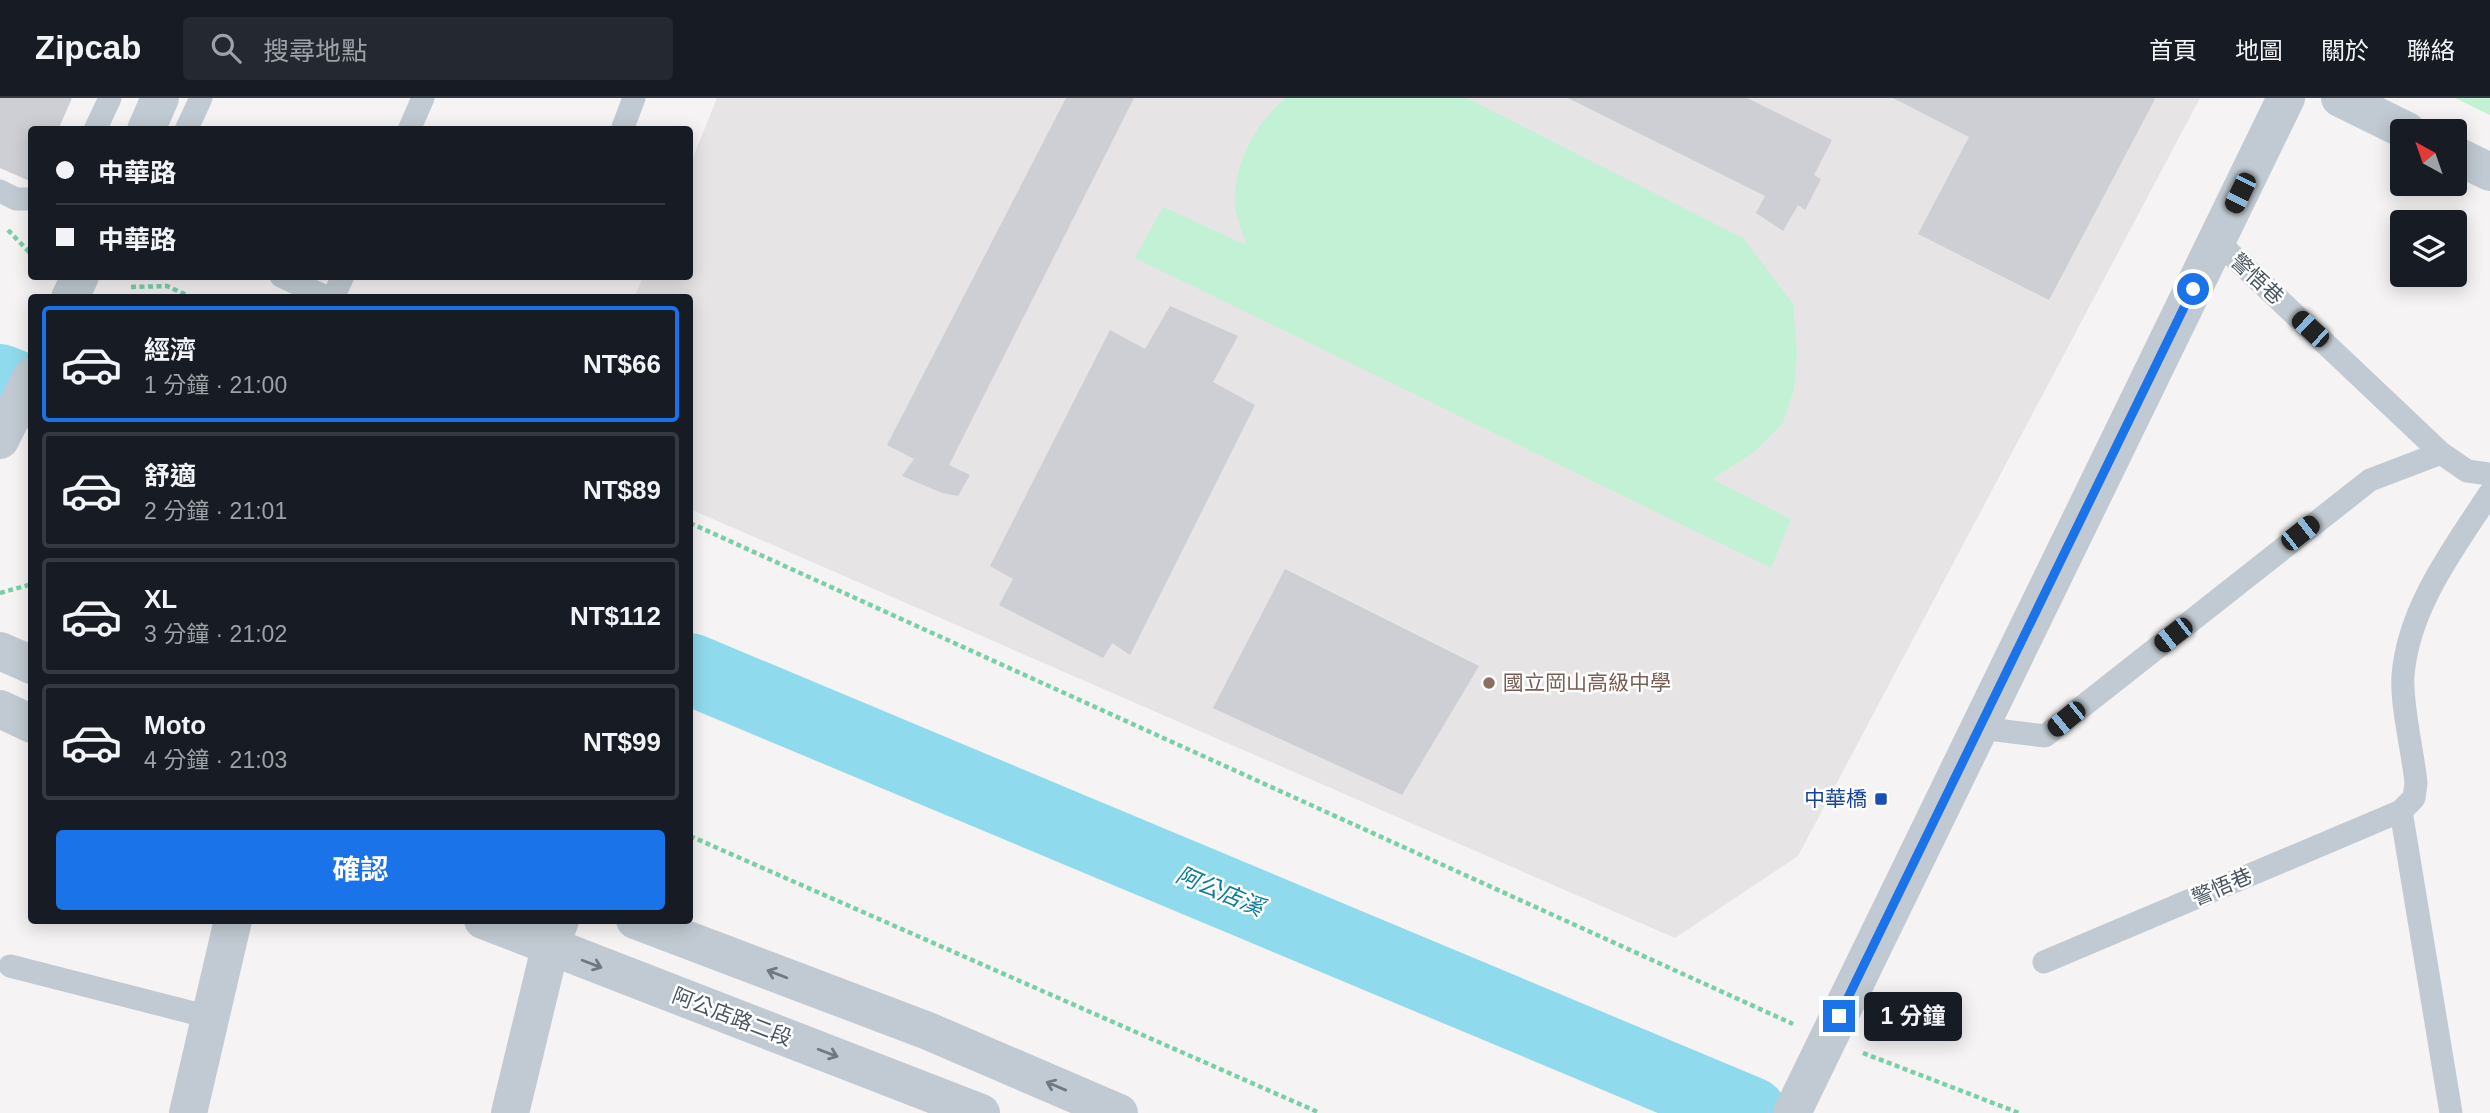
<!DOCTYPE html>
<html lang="zh-TW">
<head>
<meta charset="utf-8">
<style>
	body { margin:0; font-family:Helvetica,"Noto Sans TC",sans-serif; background:#242831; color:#f1f3f6; height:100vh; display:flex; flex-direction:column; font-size:26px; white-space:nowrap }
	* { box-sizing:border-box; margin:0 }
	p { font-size:23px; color:#9ea1a6 }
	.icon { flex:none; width:38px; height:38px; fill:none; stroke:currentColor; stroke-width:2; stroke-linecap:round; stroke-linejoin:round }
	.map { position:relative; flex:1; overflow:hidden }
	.side { position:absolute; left:28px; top:196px; width:665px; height:630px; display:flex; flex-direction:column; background:#171b24; border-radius:7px; box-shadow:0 4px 18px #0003 }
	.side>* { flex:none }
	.hud { position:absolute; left:28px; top:28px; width:665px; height:154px; border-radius:7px; box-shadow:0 4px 18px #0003; display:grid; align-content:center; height:154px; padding:0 28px; background:#171b24 }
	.needle { width:46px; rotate:320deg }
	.fabs { position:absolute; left:2390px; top:21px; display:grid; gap:14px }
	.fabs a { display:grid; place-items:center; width:77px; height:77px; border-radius:7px; background:#171b24; box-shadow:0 4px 18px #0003; font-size:35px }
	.end { position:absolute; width:32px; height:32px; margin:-16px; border:9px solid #1a73e8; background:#fff; box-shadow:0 0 0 4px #fff }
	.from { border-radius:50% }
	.bubble { position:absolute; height:49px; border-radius:7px; background:#171b24; box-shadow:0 4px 18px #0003; font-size:23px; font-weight:700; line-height:49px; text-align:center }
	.car { position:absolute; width:21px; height:42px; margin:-21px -10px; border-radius:9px; box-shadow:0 0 5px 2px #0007; background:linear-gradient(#222 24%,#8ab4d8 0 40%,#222 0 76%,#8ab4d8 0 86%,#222 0) }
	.hud b { display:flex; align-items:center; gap:24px; height:66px; font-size:26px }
	.hud b+b { border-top:2px solid #363941 }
	.hud i { width:18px; height:18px; background:#f1f3f6 }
	ul { padding:12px 0 0; list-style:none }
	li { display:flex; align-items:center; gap:21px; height:116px; margin:0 14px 10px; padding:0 14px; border:4px solid #363941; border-radius:7px }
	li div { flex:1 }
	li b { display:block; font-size:26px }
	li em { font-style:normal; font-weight:700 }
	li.selected { border-color:#1a73e8 }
	li>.icon { width:63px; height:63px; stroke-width:1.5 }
	.cta { display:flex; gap:14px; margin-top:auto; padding:14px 28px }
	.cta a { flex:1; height:80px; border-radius:7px; background:#1a73e8; color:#fff; font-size:28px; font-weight:700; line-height:80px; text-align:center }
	header { display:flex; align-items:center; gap:42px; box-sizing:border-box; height:98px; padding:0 35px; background:#171b24; border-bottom:2px solid #363941 }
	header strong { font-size:33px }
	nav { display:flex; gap:38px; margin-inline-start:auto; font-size:24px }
	.search { width:490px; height:63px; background:#242831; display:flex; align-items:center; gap:18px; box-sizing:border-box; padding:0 24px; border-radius:7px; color:#9ea1a6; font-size:26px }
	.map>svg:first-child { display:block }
	.education { fill:#e6e4e5 }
	.green { fill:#c3f1d5 }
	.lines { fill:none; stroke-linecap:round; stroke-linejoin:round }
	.river { stroke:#90daee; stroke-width:72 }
	.building { fill:#cdcfd5 }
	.path { stroke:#7ad0a6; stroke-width:4.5; stroke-dasharray:5 3.5; stroke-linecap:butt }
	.service { stroke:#c1cad2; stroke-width:23 }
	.minor { stroke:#c1cad2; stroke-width:38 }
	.oneway { stroke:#6e7983 }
	.route { stroke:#1a73e8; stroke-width:9 }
	.education-dot { fill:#8d6e63; stroke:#fff; stroke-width:2.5 }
	.transit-dot { fill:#1a4fb4; stroke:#fff; stroke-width:2.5 }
	.labels { text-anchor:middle; stroke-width:5; stroke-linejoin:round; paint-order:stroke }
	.street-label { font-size:21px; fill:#4a5661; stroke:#fff }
	.education-label { font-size:21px; fill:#785e54; stroke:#fff; text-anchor:start }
	.transit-label { font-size:21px; fill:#164399; stroke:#fff; text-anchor:end }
	.water-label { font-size:23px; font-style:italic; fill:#0c7c9b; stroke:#fff }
</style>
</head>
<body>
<header>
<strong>Zipcab</strong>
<div class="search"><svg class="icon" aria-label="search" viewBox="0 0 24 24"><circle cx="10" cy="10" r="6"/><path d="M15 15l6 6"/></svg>搜尋地點</div>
<nav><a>首頁</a><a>地圖</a><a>關於</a><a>聯絡</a></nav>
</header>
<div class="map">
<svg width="2490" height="1015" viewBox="0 0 2490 1015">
	<rect width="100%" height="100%" fill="#f5f3f3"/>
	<path class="education" d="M717 0H2200L1798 758 1675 840 690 411V200H634L643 179 690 178V67Z"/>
	<path class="green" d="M1286 0H1467L1743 140 1793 206 1797 254 1794 291 1783 325 1753 355 1712 381 1791 421 1771 470 1135 160 1163 109 1246 147C1243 134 1235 118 1235 105 1234 65 1256 24 1286 0Z
		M2455 0H2490V17Z"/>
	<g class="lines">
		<path class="river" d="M0 282 32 295
			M690 571 1751 1015"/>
	</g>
	<path class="building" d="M0 0H72L58 32H32V84L0 70Z
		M1066 0H1134L949 367 970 377 958 398 942 395 902 378 914 361 887 347Z
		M1568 0H1747L1832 42 1814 77 1821 81 1805 112 1798 107 1783 133 1756 115 1765 98Z
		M1893 0H2153L2155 1 2049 202 1918 136 1969 39Z
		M1170 208 1238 238 1213 284 1255 307 1130 557 1112 545 1103 560 999 507 1013 481 990 468 1110 232 1145 251Z
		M1285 471 1479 568 1402 697 1213 610Z"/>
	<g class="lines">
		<path class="path" d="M8 132 32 157
			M131 189 167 188 193 200
			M690 425 1793 926
			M0 495 32 486
			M690 738 1320 1015
			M1863 955 2019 1015"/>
		<path class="service" d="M95 32 110 0
			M186 32 201 0
			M409 32 423 0
			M622 32 634 0
			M0 93 16 101H32
			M2217 143 2441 355 2467 373 2490 376
			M281 178 328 200
			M333 200 343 178
			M1980 630 2045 638 2370 382 2441 355
			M2401 713 2451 1015
			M2044 864 2401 713 2414 700 2416 685C2413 654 2401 607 2403 578 2408 510 2454 450 2490 395
			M10 868 209 919"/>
		<path class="minor" d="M2340 0 2407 33
			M146 32 160 0
			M2455 57 2490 74
			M70 200 80 178
			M0 342 32 278
			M0 553 32 567
			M0 611 32 626
			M483 822 981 1015
			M635 822 928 933 1119 1015
			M188 1015 233 822
			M510 1015 550 850 560 822
			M1792 1015 2286 0"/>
	</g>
	<defs><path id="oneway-shaft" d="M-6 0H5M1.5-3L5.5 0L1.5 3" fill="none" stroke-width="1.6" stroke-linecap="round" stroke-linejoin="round" transform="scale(1.75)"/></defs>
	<g class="oneway">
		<use href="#oneway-shaft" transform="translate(592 866) rotate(21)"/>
		<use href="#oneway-shaft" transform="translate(777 876) rotate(-159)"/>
		<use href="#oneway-shaft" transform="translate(828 955) rotate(21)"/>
		<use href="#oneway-shaft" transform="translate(1056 988) rotate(-157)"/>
	</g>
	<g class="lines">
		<path class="route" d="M1839 918 2193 191"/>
	</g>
	<circle class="education-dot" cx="1489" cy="585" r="7"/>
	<rect class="transit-dot" x="1874" y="694" width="14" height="14" rx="3.5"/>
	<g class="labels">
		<g class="street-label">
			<text transform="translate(2257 181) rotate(43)" y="7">警悟巷</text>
			<text transform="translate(2222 789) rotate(-23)" y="7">警悟巷</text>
			<text transform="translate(732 919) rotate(21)" y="7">阿公店路二段</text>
		</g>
		<g class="education-label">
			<text x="1503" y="592">國立岡山高級中學</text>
		</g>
		<g class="transit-label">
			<text x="1867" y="708">中華橋</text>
		</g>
		<g class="water-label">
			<text transform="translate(1220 793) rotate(23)" y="8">阿公店溪</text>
		</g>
	</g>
</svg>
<div class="fabs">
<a><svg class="needle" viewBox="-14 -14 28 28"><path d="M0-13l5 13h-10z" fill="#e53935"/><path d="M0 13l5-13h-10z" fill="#9ea1a6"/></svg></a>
<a><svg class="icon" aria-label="layers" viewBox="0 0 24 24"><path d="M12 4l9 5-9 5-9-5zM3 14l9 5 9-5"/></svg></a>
</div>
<i class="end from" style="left:2193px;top:191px"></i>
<i class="end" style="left:1839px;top:918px"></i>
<div class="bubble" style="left:1864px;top:894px;width:98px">1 分鐘</div>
<i class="car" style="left:2240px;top:95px;rotate:206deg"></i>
<i class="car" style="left:2310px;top:231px;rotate:313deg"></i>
<i class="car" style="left:2300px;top:435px;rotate:52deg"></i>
<i class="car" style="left:2173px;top:537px;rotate:232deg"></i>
<i class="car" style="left:2066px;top:621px;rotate:231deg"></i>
<div class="hud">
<b><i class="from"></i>中華路</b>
<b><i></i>中華路</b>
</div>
<section class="side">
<ul>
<li class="selected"><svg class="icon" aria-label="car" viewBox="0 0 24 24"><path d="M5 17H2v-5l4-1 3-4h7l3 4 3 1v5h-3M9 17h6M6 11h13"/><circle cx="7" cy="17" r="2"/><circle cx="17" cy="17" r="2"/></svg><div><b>經濟</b><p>1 分鐘 · 21:00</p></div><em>NT$66</em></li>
<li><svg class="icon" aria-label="car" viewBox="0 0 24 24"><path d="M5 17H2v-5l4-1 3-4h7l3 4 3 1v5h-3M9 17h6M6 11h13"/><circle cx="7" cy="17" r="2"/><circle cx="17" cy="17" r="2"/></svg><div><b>舒適</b><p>2 分鐘 · 21:01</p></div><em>NT$89</em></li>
<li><svg class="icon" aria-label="car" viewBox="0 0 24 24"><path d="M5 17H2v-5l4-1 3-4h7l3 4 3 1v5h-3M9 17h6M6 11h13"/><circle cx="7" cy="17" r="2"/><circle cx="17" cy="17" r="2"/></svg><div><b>XL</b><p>3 分鐘 · 21:02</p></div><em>NT$112</em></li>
<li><svg class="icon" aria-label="car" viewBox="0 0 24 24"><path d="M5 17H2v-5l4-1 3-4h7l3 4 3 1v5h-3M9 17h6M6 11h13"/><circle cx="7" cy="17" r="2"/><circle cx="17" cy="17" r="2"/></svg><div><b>Moto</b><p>4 分鐘 · 21:03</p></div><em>NT$99</em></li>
</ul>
<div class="cta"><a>確認</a></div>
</section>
</div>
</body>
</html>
